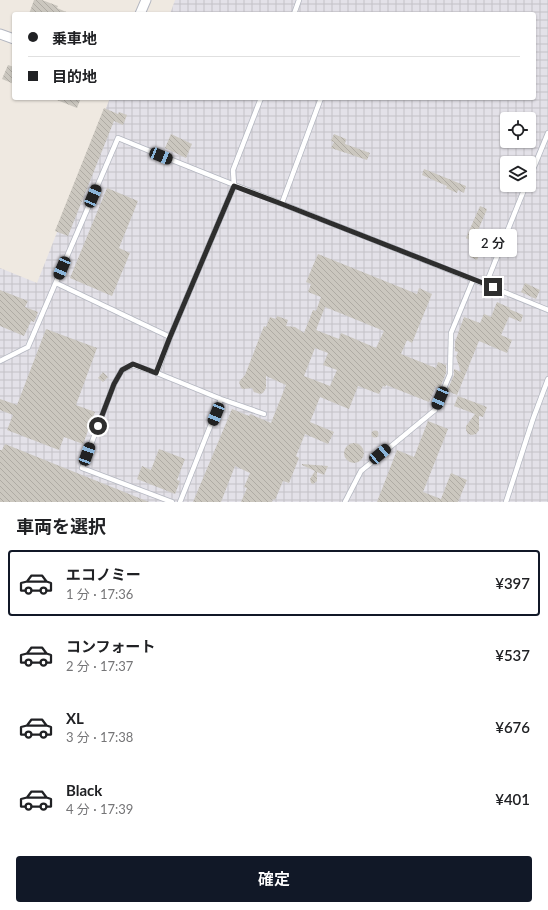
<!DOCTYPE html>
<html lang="ja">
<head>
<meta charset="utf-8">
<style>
	body { margin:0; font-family:Lato,"Noto Sans JP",sans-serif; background:#f6f6f6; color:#202124; height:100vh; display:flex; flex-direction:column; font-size:15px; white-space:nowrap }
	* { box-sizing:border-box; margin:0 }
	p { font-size:13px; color:#757577 }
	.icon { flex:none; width:22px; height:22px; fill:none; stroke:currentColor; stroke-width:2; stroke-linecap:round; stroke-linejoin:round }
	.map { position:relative; height:502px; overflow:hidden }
	.details { display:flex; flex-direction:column; background:#fff; flex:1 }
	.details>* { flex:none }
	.banner { position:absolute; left:12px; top:12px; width:524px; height:88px; border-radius:4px; box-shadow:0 1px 3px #0004; display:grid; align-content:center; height:88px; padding:0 16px; background:#fff }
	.tools { position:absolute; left:500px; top:112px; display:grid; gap:8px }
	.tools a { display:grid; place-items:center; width:36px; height:36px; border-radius:4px; background:#fff; box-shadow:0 1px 3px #0004; font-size:20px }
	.end { position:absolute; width:18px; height:18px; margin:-9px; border:5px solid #2e2e2e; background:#fff; box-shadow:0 0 0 2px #fff }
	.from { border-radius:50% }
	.bubble { position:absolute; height:28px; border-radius:4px; background:#fff; box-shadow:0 1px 3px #0004; font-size:13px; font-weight:600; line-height:28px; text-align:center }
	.car { position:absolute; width:12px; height:24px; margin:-12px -6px; border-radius:5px; box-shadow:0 0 3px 1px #0007; background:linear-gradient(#222 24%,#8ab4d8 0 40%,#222 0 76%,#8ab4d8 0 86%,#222 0) }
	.banner b { display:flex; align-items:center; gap:14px; height:38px; font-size:15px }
	.banner b+b { border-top:1px solid #e0e0e0 }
	.banner i { width:10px; height:10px; background:#202124 }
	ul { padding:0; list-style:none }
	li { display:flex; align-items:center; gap:12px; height:66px; margin:0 8px 6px; padding:0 8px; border:2px solid transparent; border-radius:4px }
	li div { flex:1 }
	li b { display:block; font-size:15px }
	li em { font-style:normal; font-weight:600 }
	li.current { border-color:#111827 }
	li>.icon { width:36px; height:36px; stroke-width:1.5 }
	h2 { padding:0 16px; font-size:18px; line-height:48px }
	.button { display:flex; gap:8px; margin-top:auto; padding:8px 16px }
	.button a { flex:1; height:46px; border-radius:4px; background:#111827; color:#fff; font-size:16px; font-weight:600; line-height:46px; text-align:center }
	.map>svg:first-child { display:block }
	.industrial { fill:url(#industrial-grid); fill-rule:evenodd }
	.building { fill:url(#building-back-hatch); fill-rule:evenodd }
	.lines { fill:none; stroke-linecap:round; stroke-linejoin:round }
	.service-casing { stroke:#b4b7c1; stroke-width:6 }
	.minor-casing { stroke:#b4b7c1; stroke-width:11 }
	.service { stroke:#fff; stroke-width:4.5 }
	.minor { stroke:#fff; stroke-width:9 }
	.route { stroke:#2e2e2e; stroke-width:5 }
</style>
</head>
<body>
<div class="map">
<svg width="548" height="502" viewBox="0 0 548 502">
	<defs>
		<pattern id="industrial-grid" width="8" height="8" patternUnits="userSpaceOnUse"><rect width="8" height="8" fill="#e3e1e8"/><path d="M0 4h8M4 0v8" fill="none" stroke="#c3c1c7"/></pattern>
		<pattern id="building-back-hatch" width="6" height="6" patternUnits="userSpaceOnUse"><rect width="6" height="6" fill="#cbc7bf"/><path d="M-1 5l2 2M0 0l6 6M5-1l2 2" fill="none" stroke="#afaba4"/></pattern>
	</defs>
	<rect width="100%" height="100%" fill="#efe9e1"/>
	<path class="industrial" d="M175 0H548V502H0V268L37 283 110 98H534V14H170ZM507 119H529V141H507ZM507 163H529V185H507Z"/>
	<path class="building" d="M34 0H42L58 6 57 8 71 14H29Z
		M8 65 14 67V84L2 79Z
		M52 98H81L77 108Z
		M104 108 118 114 119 112 127 115 123 125 114 121 68 236 55 231Z
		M171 134 192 144 186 158 165 148Z
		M334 134 346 139 345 144 370 153 367 160 331 148 334 142 331 141Z
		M424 169 466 186 464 193 458 190 457 193 446 188 447 186 422 175Z
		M107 188 138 201 119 248 130 253 112 296 70 278Z
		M480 206 487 209 477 233 494 241 490 249 483 246 477 260 470 257 476 243 466 238Z
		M318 254 417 294 419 288 432 294 412 343 407 340 401 354 436 368 438 362 446 365V373L440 388 436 386 429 402 386 385 385 387 383 386 379 394 358 386 349 409 320 397 310 422 334 432 328 444 305 434 296 456 299 458 289 483 283 481 275 500 273 499 272 502H241L247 488 244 487 250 473 235 466 221 502H193L232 409 249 416 250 414 271 423 286 385 266 376V388L263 393 260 394 254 392 252 388 243 389 241 388 239 382 245 375 264 326 266 327 270 317 276 319 277 316 288 320 286 326 295 327 304 333 313 310 316 311 321 297 308 292 311 284 306 282ZM325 307 384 331 376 348 341 333 339 339 316 330ZM315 348 328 353 323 365 337 370 330 386 304 376Z
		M525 283 540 290 536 299 521 292Z
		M0 290 28 301 25 307 38 312 34 322 31 321 24 336 0 326Z
		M497 302 510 308 509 309 523 315 521 322 509 317 501 335 512 340 507 353 479 341 457 395 447 391 454 375V369L461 372 456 357 458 352 455 351V342L464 317 480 323 484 314 491 317Z
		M46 329 97 348 76 405 95 412 83 444 64 437 59 450 7 430 13 415 0 410V399L17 405Z
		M103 372 108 377 103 382 98 378Z
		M458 396 487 407 483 417 479 416V430L476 434 472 435 468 434 466 430V426L475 414 454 406Z
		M428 421 448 429 423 492 441 499 451 473 467 480 458 502H377L397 450 414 457Z
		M371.5 434a3.5 3.5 0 1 1 7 0a3.5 3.5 0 1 1-7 0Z
		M344 453a10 10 0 1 1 20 0a10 10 0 1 1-20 0Z
		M5 444 149 502H0V450H2Z
		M159 449 185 459 177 480 180 481 175 494 137 479 142 466 151 470Z
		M302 464 328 466 324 475 317 472V481L313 484 311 483 310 479 315 471 302 465Z"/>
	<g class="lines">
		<defs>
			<path id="service" d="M294 14 299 0
				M261 98 233 170 234 186 170 337 157 373 221 399 264 414
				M529 179 548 133
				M282 203 321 98
				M56 283 170 337
				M486 284 526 185
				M0 361 28 347 118 138C261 197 405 251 548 310
				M157 373 133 365 122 370 114 384 82 468 172 502
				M180 502 221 399
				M345 502 361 471 435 410 450 374 451 333 473 280
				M506 502 533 419 548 379"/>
			<path id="minor" d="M140 14 146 0
				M0 34 14 39"/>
		</defs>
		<use href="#service" class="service-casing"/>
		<use href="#minor" class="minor-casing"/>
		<use href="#service" class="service"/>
		<use href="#minor" class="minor"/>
	</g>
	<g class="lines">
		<path class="route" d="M98 426 114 384 122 370 133 364 156 373 170 337 234 186 282 204 493 287"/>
	</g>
</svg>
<div class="tools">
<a><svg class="icon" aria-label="locate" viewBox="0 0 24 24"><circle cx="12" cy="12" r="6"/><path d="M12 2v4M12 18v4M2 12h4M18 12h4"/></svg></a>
<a><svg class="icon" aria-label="layers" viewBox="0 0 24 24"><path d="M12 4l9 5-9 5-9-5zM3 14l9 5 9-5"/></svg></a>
</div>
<i class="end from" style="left:98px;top:426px"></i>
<i class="end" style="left:493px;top:287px"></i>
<div class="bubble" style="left:469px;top:229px;width:48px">2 分</div>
<i class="car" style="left:161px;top:156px;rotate:112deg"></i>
<i class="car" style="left:93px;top:196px;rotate:23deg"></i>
<i class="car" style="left:62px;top:268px;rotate:203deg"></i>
<i class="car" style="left:440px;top:398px;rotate:203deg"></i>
<i class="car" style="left:216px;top:414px;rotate:202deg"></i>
<i class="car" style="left:87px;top:454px;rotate:20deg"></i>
<i class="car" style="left:380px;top:454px;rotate:50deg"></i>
<div class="banner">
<b><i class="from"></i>乗車地</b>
<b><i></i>目的地</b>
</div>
</div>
<section class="details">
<h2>車両を選択</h2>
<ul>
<li class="current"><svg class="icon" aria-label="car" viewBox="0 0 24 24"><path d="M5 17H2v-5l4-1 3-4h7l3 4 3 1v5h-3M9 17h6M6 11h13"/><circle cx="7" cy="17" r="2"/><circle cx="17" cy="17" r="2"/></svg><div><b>エコノミー</b><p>1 分 · 17:36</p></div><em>¥397</em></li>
<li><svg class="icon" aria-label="car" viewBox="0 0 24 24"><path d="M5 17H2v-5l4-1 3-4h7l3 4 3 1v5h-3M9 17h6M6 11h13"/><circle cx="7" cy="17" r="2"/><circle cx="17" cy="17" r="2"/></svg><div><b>コンフォート</b><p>2 分 · 17:37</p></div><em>¥537</em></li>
<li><svg class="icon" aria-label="car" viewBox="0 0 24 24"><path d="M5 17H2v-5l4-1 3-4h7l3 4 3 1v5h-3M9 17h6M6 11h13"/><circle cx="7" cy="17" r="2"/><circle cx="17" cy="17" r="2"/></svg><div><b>XL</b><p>3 分 · 17:38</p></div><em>¥676</em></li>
<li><svg class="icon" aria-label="car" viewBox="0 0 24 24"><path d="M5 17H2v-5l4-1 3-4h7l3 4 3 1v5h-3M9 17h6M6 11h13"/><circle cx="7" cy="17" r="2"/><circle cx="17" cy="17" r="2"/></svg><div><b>Black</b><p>4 分 · 17:39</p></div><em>¥401</em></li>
</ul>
<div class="button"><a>確定</a></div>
</section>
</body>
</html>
